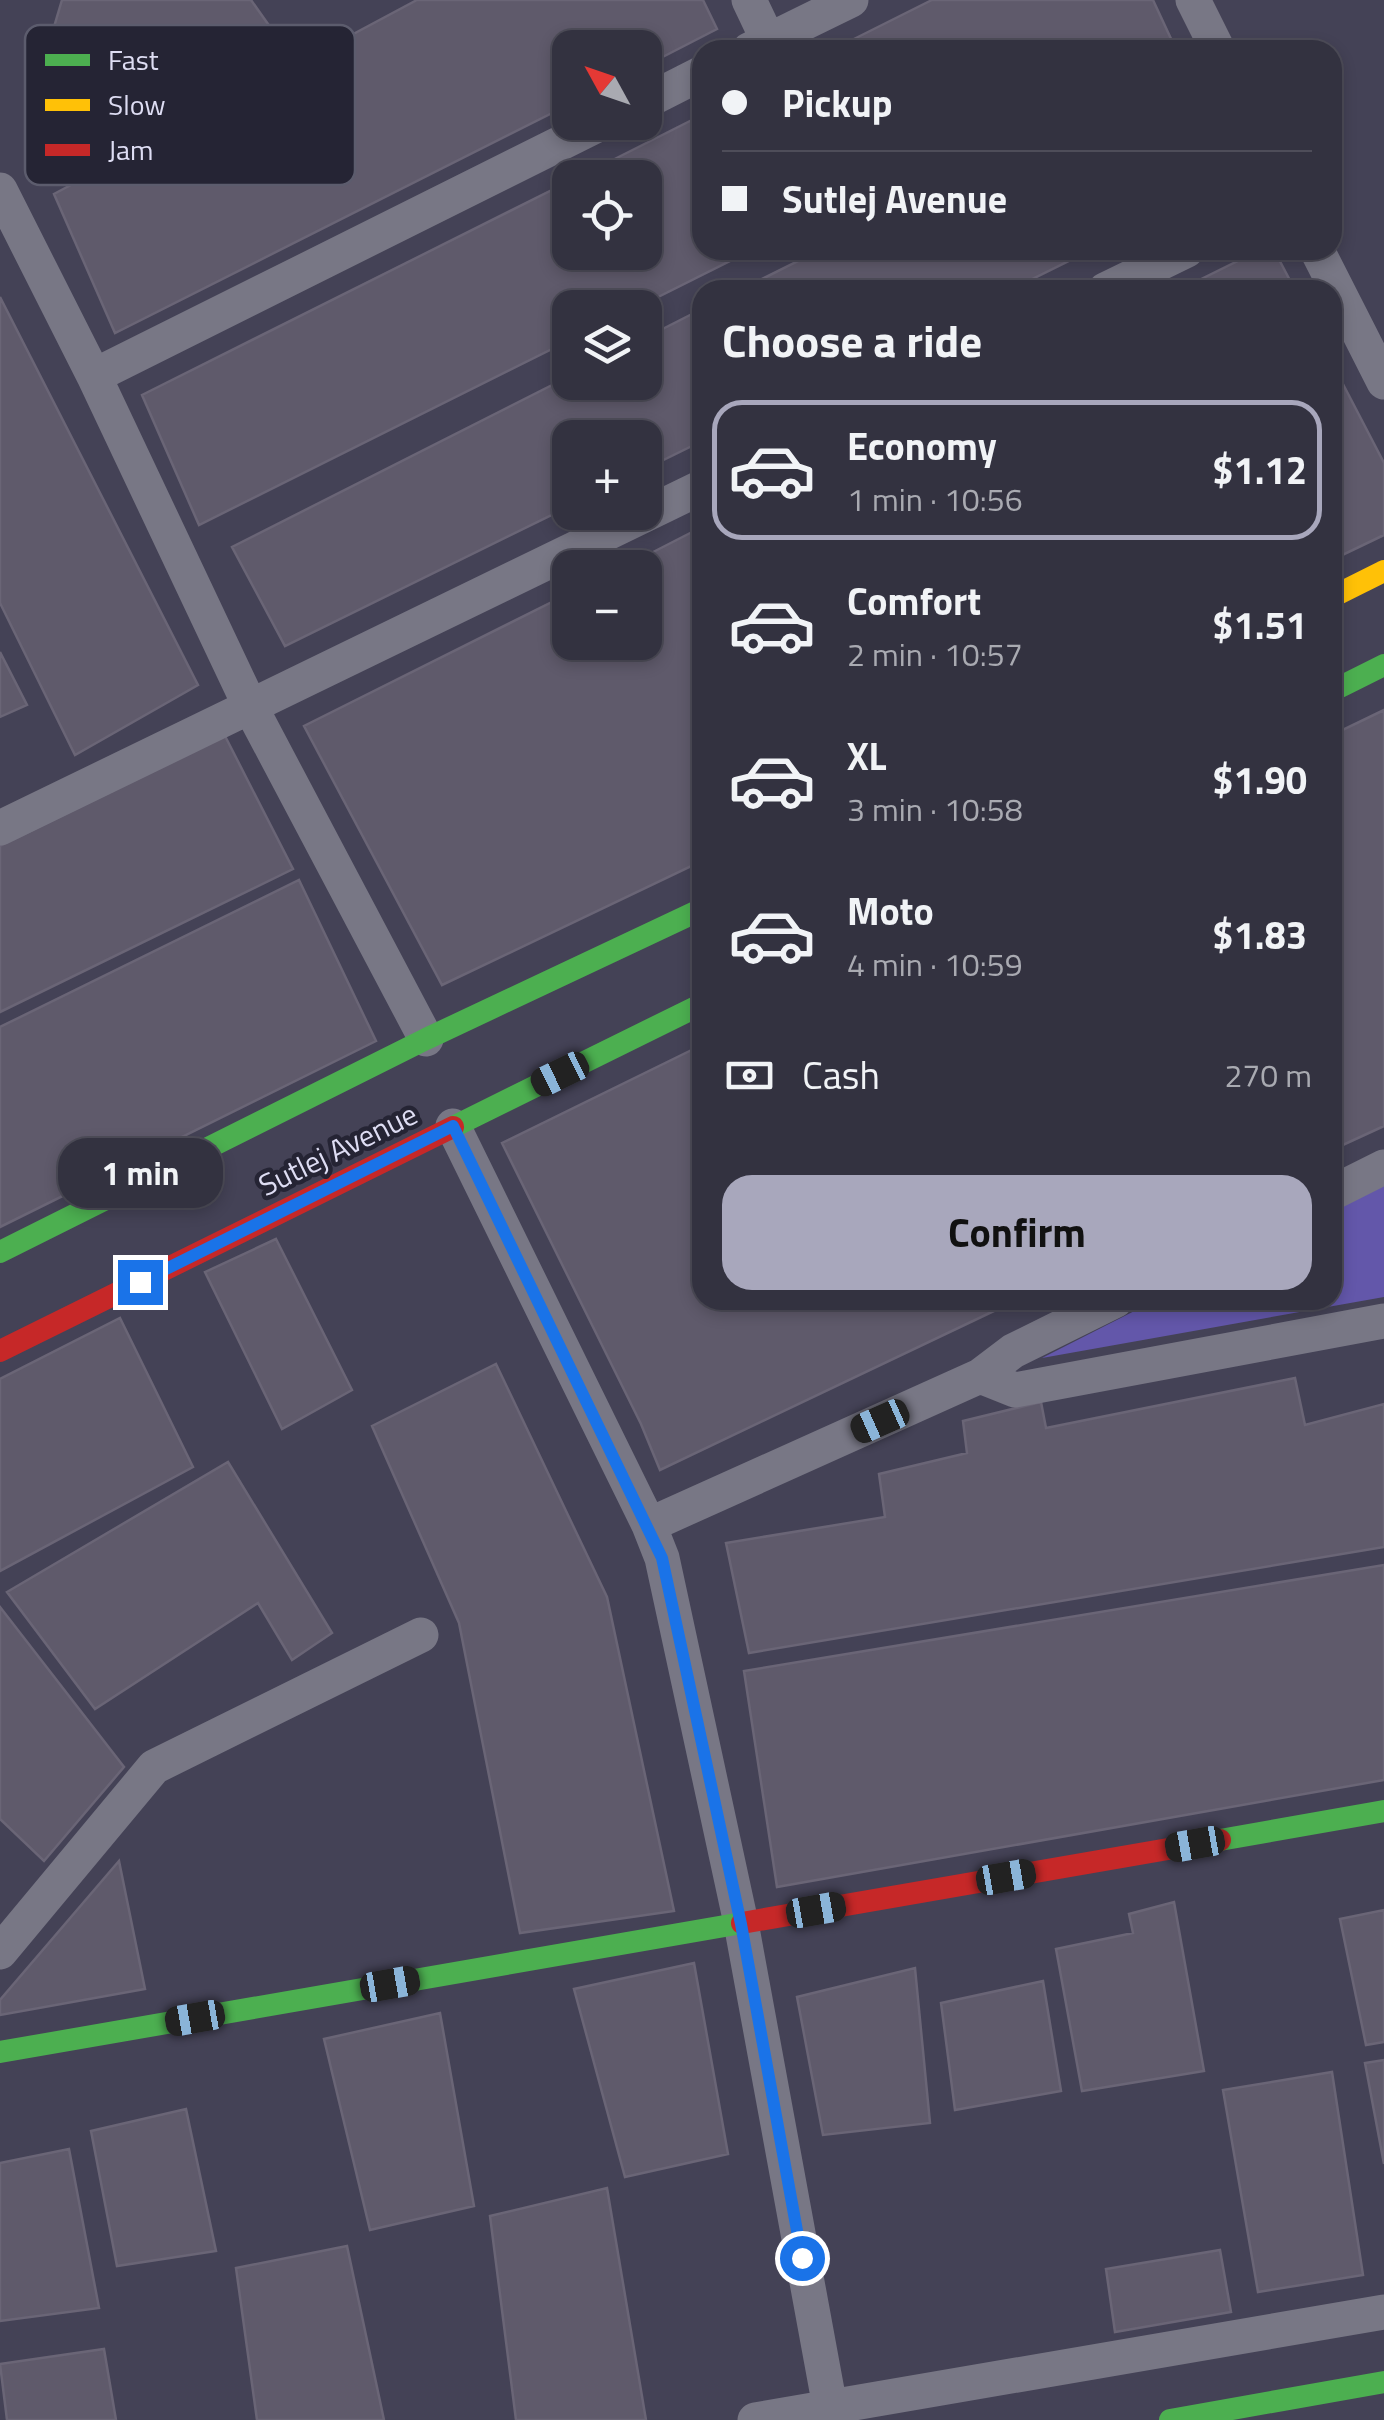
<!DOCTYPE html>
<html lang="en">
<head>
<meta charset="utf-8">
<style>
	body { margin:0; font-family:"Titillium Web",sans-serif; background:#3b3a47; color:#f1f3f6; height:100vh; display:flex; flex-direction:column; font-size:38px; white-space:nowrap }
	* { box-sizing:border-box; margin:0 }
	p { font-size:32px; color:#a9aab1 }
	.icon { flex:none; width:55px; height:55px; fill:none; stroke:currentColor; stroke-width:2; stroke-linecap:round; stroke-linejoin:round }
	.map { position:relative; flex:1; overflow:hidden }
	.panel { position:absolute; left:692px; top:280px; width:650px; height:1030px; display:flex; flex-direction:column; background:#333240; border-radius:30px; box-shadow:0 5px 15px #0003,0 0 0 2px #4e4d59 }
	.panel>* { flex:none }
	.guide { position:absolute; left:692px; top:40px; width:650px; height:220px; border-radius:30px; box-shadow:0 5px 15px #0003,0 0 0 2px #4e4d59; display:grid; align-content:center; height:220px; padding:0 30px; background:#333240 }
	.needle { width:65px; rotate:310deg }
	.fabs { position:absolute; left:552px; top:30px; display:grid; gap:20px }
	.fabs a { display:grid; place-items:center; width:110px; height:110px; border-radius:20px; background:#333240; box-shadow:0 5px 15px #0003,0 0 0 2px #4e4d59; font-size:50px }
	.end { position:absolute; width:45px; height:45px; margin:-22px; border:12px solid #1a73e8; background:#fff; box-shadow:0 0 0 5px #fff }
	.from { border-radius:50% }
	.bubble { position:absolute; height:70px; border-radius:30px; background:#333240; box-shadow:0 5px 15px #0003,0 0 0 2px #4e4d59; font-size:32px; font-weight:700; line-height:70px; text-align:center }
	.car { position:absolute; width:30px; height:60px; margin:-30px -15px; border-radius:12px; box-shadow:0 0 8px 2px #0007; background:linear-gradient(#222 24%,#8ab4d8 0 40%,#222 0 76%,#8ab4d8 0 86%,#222 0) }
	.guide b { display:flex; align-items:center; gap:35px; height:95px; font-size:38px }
	.guide b+b { border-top:2px solid #4e4d59 }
	.guide i { width:25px; height:25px; background:#f1f3f6 }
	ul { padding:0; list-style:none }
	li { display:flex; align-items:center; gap:30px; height:140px; margin:0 20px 15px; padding:0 10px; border:5px solid transparent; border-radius:30px }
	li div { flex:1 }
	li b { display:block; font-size:38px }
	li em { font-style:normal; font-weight:700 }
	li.selected { border-color:#a8a7bc }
	li>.icon { width:90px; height:90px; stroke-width:1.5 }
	h2 { padding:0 30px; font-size:45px; line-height:120px }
	.pay { display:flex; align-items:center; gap:25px; height:110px; padding:0 30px; font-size:38px }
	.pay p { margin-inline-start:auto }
	.button { display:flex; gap:20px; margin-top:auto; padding:20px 30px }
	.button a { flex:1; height:115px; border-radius:30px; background:#a8a7bc; color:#111; font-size:40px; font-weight:700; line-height:115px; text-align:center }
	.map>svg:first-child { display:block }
	.green { fill:#6357aa }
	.building { fill:#5f5a6b; stroke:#6a6576; stroke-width:2.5 }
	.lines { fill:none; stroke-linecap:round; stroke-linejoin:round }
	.street { stroke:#787785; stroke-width:35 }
	.fast { stroke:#4caf50; stroke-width:22 }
	.slow { stroke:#ffc107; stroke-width:22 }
	.jam { stroke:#c62828; stroke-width:22 }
	.route { stroke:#1a73e8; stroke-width:12 }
	.labels { text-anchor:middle; stroke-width:9; stroke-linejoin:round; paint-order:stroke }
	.street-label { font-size:30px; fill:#deddf3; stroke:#252434 }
	.key { fill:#252434; stroke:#5c5c6d; stroke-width:2.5 }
	.key-label { font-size:28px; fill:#deddf3 }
</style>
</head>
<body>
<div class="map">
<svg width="1384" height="2420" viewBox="0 0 1384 2420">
	<rect width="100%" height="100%" fill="#444256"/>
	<path class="green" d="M1384 1184V1297L1042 1358 1156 1300H1332L1333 1210Z"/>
	<path class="building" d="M62 0H251L285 48 123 134 109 92 38 81Z
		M417 0H703L717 29 645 66V48H570V104L115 333 54 194Z
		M932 0H1153L1172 41 1154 50H832Z
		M702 115V250H752L636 308H570V340L199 525 142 395 570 181V252H645V178H577Z
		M820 250H1091L1010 290H740Z
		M1260 250H1274L1295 290H1179Z
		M0 297 198 685 75 755 0 603Z
		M702 309V441L645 469V438H570V506L285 646 232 547 570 376V382H645V338Z
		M1332 363 1384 463V535L1332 560Z
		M702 527V861L442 985 304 726 570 593V642H645V568H622Z
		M0 652 27 705 0 717Z
		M1384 710V1126L1332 1150V735Z
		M225 736 293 869 0 1012V846Z
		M299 880 376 1041 0 1227V1027Z
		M702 1045V1300H1017L660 1470 641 1424 502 1143Z
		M276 1239 352 1390 282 1429 205 1272Z
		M120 1318 193 1467 0 1571V1379Z
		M496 1364 607 1597 674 1911 520 1933 459 1623 372 1426Z
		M1295 1378 1305 1425 1384 1404V1547L749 1653 726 1543 885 1517 879 1474 967 1453 963 1421 1041 1402 1046 1428Z
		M228 1462 332 1633 292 1660 258 1603 95 1709 7 1592Z
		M1384 1565V1780L777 1887 744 1671Z
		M0 1607 124 1767 44 1861 0 1819Z
		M119 1861 145 1989 0 2015V2000Z
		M1174 1902 1204 2071 1082 2091 1056 1949 1133 1933 1129 1914Z
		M1384 1910V2042L1366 2045 1340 1919Z
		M694 1963 728 2154 625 2177 574 1989Z
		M915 1968 930 2123 823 2135 797 1997Z
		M1043 1981 1061 2091 955 2110 941 2003Z
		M440 2013 474 2206 370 2230 324 2039Z
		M1384 2060V2164L1365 2063Z
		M1332 2072 1363 2275 1258 2292 1223 2090Z
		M186 2109 216 2251 117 2266 91 2131Z
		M69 2149 99 2308 0 2321V2163Z
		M607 2188 646 2420H516L490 2216Z
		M347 2246 384 2420H257L236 2268Z
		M1220 2250 1231 2312 1115 2332 1106 2269Z
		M104 2349 116 2420H7L0 2364Z"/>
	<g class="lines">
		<path class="street" d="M749 0 768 40
			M1193 0 1218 50
			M749 50 851 0
			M645 102 702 73
			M0 190 94 376 251 708 426 1039
			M1317 250 1384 382
			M1105 290 1187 250
			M94 376 603 122
			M0 828 702 487
			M453 1126 649 1525 662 1558 741 1923 830 2407
			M1332 1193 1384 1167
			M980 1376 1013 1351 1116 1300
			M649 1525 980 1376 1015 1390 1384 1321
			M0 1952 154 1767 421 1635
			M755 2420 1384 2312"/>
		<path class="fast" d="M1332 691 1384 665
			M453 1127 702 1004
			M0 1252 426 1039 702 909
			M1220 1840 1384 1811
			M0 2052 742 1923
			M1170 2420 1384 2382"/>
		<path class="slow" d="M1332 597 1384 571"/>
		<path class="jam" d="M0 1351 453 1127
			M742 1923 1220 1840"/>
	</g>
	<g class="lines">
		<path class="route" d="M140 1282 453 1126 662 1558 741 1924 802 2258"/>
	</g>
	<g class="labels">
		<g class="street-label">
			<text transform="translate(338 1150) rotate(-26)" y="10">Sutlej Avenue</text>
		</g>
	</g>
	<rect x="25" y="25" width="330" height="160" rx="15" class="key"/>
	<rect x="45" y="54" width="45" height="12" fill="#4caf50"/>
	<rect x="45" y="99" width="45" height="12" fill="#ffc107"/>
	<rect x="45" y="144" width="45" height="12" fill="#c62828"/>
	<g class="key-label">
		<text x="108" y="70">Fast</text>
		<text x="108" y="115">Slow</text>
		<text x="108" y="160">Jam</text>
	</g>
</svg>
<div class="fabs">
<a><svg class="needle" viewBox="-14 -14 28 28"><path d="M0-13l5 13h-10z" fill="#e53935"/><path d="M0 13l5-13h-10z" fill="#a9aab1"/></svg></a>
<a><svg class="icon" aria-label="locate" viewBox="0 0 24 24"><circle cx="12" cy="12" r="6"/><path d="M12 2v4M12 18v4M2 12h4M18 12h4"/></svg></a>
<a><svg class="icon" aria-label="layers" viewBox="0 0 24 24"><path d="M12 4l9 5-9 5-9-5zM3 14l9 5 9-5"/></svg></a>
<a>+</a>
<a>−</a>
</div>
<i class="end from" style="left:802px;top:2258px"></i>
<i class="end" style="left:140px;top:1282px"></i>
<div class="bubble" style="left:58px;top:1138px;width:165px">1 min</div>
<i class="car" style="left:560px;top:1074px;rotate:244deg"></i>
<i class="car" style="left:880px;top:1421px;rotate:246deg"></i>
<i class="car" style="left:1195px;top:1844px;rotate:260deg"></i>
<i class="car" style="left:1006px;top:1877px;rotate:80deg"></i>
<i class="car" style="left:816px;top:1910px;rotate:80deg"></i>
<i class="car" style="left:390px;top:1984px;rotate:80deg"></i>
<i class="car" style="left:195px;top:2018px;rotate:260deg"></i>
<div class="guide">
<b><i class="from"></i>Pickup</b>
<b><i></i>Sutlej Avenue</b>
</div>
<section class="panel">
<h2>Choose a ride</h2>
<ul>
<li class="selected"><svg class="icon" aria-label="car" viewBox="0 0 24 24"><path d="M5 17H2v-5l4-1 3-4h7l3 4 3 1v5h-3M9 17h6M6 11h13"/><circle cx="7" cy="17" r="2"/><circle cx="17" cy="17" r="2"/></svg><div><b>Economy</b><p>1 min · 10:56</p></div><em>$1.12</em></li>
<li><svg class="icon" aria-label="car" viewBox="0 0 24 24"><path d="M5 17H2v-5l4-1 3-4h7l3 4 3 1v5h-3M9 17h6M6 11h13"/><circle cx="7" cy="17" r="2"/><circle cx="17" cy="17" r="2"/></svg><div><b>Comfort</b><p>2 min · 10:57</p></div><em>$1.51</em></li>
<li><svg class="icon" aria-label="car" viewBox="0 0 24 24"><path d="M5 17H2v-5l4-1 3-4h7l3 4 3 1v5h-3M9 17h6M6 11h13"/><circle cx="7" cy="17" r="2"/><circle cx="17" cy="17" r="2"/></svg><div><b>XL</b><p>3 min · 10:58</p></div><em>$1.90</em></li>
<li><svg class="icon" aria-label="car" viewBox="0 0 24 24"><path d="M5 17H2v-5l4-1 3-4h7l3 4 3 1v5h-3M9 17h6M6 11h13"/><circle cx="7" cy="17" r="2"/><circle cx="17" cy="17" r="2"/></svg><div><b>Moto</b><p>4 min · 10:59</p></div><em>$1.83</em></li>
</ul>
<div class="pay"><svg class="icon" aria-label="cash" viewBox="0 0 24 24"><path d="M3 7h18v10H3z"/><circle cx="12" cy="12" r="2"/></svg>Cash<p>270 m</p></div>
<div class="button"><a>Confirm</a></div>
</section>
</div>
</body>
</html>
